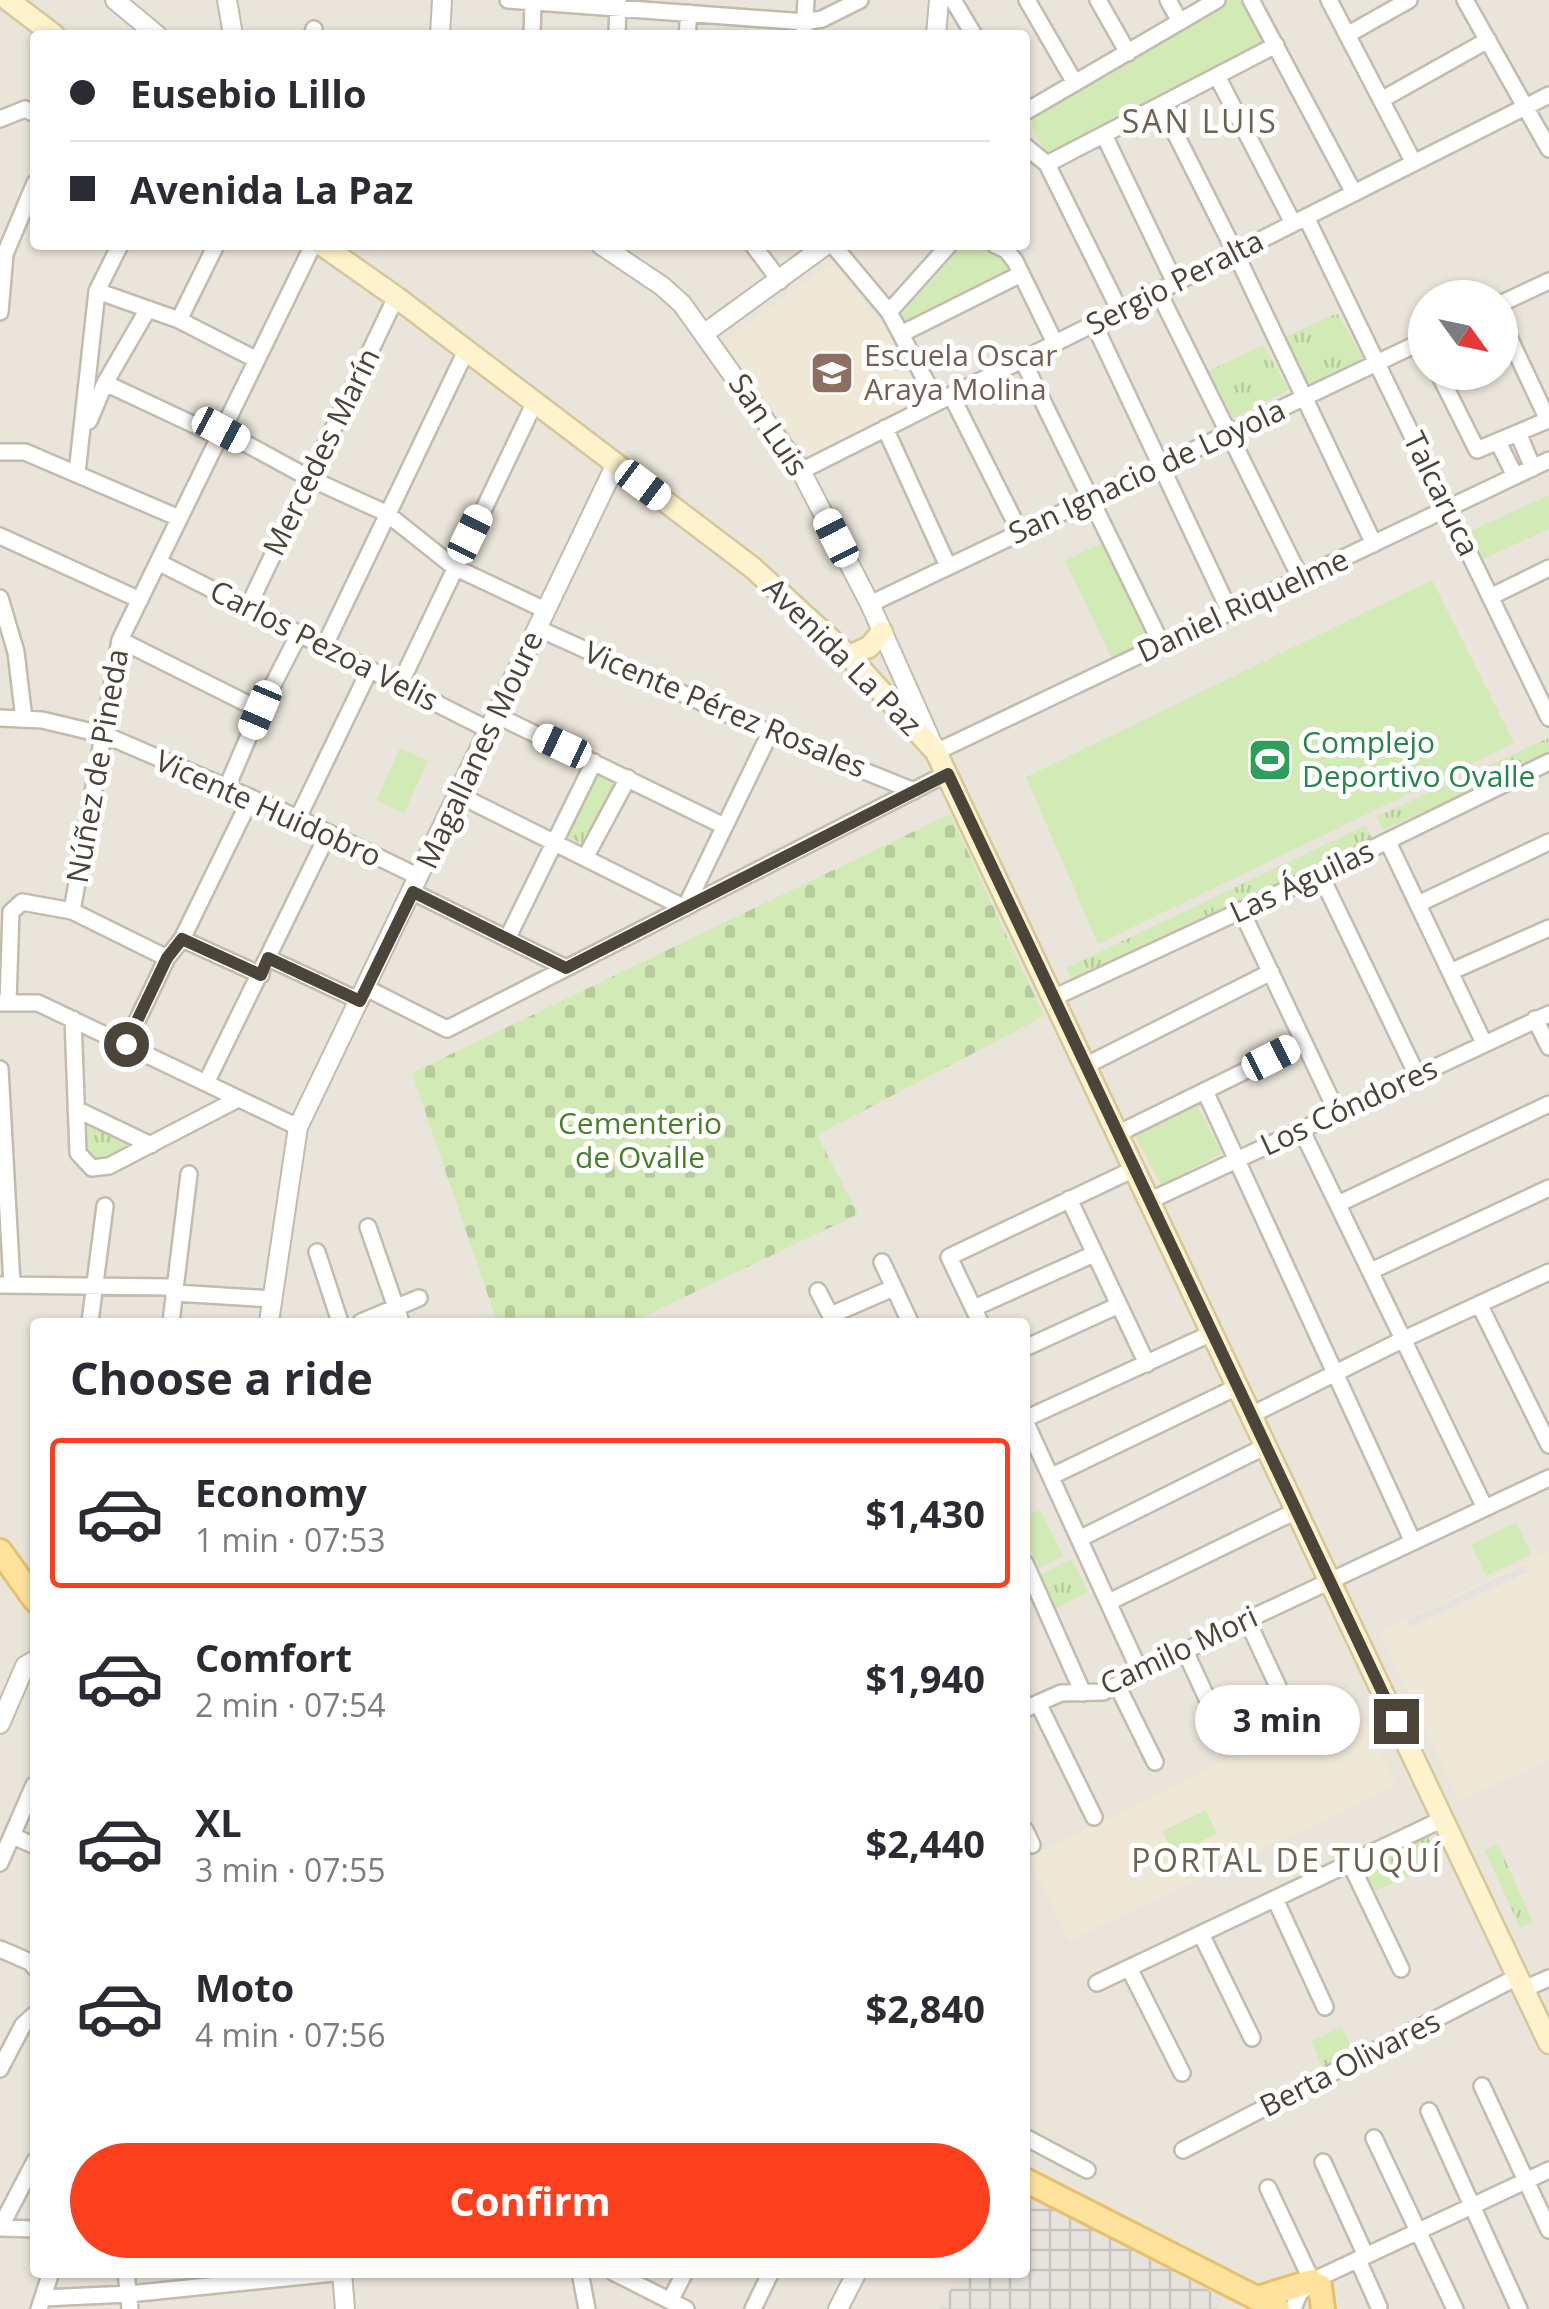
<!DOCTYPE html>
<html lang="en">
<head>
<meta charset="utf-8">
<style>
	body { margin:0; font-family:"Open Sans",sans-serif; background:#f7f7f7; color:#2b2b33; height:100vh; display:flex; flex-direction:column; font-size:38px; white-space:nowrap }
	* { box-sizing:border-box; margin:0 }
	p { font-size:32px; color:#7c7c81 }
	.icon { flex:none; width:55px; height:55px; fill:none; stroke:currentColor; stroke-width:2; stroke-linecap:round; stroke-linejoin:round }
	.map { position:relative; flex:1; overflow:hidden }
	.drawer { position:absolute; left:30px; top:1318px; width:1000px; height:960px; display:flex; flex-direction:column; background:#fff; border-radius:10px; box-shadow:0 2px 8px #0004 }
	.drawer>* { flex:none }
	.banner { position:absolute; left:30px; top:30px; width:1000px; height:220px; border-radius:10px; box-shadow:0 2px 8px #0004; display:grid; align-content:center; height:220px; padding:0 40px; background:#fff }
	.needle { width:65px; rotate:123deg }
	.tools { position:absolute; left:1408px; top:280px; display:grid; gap:20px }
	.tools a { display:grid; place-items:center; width:110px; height:110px; border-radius:50%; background:#fff; box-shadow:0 2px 8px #0004; font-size:50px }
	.end { position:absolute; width:45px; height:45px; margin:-22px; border:12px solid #4b4439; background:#fff; box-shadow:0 0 0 5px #fff }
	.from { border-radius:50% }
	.bubble { position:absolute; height:70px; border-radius:35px; background:#fff; box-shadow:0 2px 8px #0004; font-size:32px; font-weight:700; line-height:70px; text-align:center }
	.car { position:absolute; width:30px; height:60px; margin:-30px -15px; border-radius:12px; box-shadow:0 0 8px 2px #0007; background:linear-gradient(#fff 24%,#345 0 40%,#fff 0 76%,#345 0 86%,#fff 0) }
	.banner b { display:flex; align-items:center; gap:35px; height:95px; font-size:38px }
	.banner b+b { border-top:2px solid #e1e1e2 }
	.banner i { width:25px; height:25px; background:#2b2b33 }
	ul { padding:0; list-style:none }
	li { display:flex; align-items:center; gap:30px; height:150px; margin:0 20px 15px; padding:0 20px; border:5px solid transparent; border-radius:10px }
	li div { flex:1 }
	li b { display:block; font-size:38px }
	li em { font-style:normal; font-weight:700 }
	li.selected { border-color:#fc3f1d }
	li>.icon { width:90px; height:90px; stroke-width:1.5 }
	h2 { padding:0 40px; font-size:45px; line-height:120px }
	.action { display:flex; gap:20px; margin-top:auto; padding:20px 40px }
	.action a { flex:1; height:115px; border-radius:60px; background:#fc3f1d; color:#fff; font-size:40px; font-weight:700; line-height:115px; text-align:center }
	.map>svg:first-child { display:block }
	.residential { fill:#eae5da; fill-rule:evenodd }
	.industrial { fill:url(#industrial-grid) }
	.education { fill:#efe8d6 }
	.grass { fill:url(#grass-tufts) }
	.cemetery { fill:url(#cemetery-stones) }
	.green { fill:#d2eab5 }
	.parking { fill:#e5e3e0 }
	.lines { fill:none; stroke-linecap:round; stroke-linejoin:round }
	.minor-casing { stroke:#c2bbae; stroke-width:20 }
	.tertiary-casing { stroke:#c2bbae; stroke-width:22 }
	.secondary-casing { stroke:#d6c79b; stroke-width:25 }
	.primary-casing { stroke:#e6c16a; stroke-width:28 }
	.minor { stroke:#fff; stroke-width:15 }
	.tertiary { stroke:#fff; stroke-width:18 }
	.secondary { stroke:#fff3cd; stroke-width:20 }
	.primary { stroke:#ffe39c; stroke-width:22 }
	.route { stroke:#4b4439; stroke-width:12 }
	.labels { text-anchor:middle; stroke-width:10; stroke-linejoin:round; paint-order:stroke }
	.street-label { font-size:30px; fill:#4b4439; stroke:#fff }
	.education-label { font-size:30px; fill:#785e54; stroke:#fff; text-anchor:start }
	.leisure-label { font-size:30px; fill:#27864d; stroke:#fff; text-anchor:start }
	.park-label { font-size:30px; fill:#4a7f2a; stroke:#fff }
	.neighbourhood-label { font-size:32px; letter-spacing:2.5px; fill:#6e6250; stroke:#fff }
</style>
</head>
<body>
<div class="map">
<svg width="1549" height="2309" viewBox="0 0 1549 2309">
	<defs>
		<pattern id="industrial-grid" width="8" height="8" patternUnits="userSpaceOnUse" patternTransform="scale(2.5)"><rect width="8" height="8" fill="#e6e2dd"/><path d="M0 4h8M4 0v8" fill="none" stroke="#c7c3be"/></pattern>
		<pattern id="grass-tufts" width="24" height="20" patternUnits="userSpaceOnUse" patternTransform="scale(2.5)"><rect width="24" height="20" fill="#d2eab5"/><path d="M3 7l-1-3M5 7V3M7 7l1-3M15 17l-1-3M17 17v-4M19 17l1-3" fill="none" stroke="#b6ca9c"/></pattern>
		<pattern id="cemetery-stones" width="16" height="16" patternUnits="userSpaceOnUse" patternTransform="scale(2.5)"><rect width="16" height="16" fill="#d2eab5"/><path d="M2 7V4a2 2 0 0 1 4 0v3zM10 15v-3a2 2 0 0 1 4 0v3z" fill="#b6ca9c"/></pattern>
	</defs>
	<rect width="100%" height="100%" fill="#f6f3ec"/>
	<path class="residential" d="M0 0H1549V2309H0ZM35 35H1025V245H35ZM1425 298H1500V372H1425ZM35 1322H1025V2272H35Z"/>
	<path class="industrial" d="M1025 2191 1223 2298 1217 2309H940L959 2273 1025 2272Z"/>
	<path class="education" d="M830 264 902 345 932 401 811 462 724 341Z
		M1549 1551V1760L1459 1801 1379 1631Z
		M1354 1699 1397 1785 1069 1941 1029 1857Z"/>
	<path class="grass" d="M1337 313 1363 358 1307 386 1283 338Z
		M1263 345 1289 390 1233 418 1209 371Z
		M1548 738 1549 755 1384 830 1376 817Z
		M599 774 617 783 584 844 567 837Z
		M1366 825 1372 838 1072 980 1066 968Z
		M86 1120 135 1144 108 1160 93 1162 82 1139Z
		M1072 1559 1088 1592 1055 1609 1038 1576Z
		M1426 1833 1440 1862 1370 1893 1357 1868Z
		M1494 1845 1499 1847 1533 1922 1520 1928 1485 1851Z
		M1342 2027 1356 2058 1324 2072 1311 2041Z"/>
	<path class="cemetery" d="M950 814 1044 1016 817 1135 858 1214 632 1322H497L412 1073Z"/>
	<path class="green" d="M1230 0H1247L1269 43 1049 153C1037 143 1033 132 1032 117Z
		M963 245C987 245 1003 250 1014 273L906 326 900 316Z
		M1549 495V529L1483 559 1470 531Z
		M1103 542 1150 641 1112 659 1065 561Z
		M1432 580 1514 743 1098 944 1026 777Z
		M400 748 428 761 404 813 376 800Z
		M1196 1103 1222 1153 1161 1185 1135 1135Z
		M1040 1510 1063 1556 1039 1568 1025 1539V1517Z
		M1516 1522 1531 1554 1486 1576 1471 1545Z
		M1206 1810 1217 1834 1174 1854 1162 1831Z"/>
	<path class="parking" d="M1525 1565 1528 1572 1410 1627 1407 1620Z"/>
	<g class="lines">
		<defs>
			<path id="minor" d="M508 0 805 22 822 19 860 0
				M953 0 974 35
				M1027 0 1075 83
				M1098 0 1128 53
				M1168 0 1180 22
				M1251 0 1354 193
				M1329 0 1414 163
				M1465 0 1549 149
				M312 35 314 29
				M532 35 533 0
				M617 35 618 0
				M687 35 689 13
				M804 35 806 0
				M1347 35 1409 0
				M1217 76 1293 223
				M1381 100 1488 40
				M1161 105 1235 252 1374 544
				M1025 112 1217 0
				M0 119 25 109 35 114
				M1104 135 1175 283
				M1025 146 1047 164 1120 311
				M1047 164 1276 45
				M1306 217 1549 718
				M753 245 780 281
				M833 245 889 312 937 402
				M995 245 1006 250 1015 261 1055 343
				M97 291 179 320 255 359
				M1158 291 1301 579
				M1500 304 1549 281
				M0 312 5 254 35 183
				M889 312 949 245
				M179 320 216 245
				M1094 324 1230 612
				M901 334 1021 274
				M1022 359 1162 645
				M1438 372 1477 450 1548 420 1500 318
				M105 383 218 436
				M951 395 1020 532
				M89 421 105 383 148 309
				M885 428 948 566
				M221 430 309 478 386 513 454 567 545 610
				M1518 433 1533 468
				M1498 442 1515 476
				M0 452H25L179 518
				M801 471 1549 95
				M77 473 97 291 120 245
				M0 536 140 600
				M158 562 489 730
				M1490 597 1549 568
				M0 598 16 652 24 719
				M870 604 1425 340
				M248 607 396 297
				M537 628 770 733 914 791
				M120 640 260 710
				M324 647 466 351
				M400 684 534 404
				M496 715 724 826
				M0 718 42 720 105 735 298 818 419 877
				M936 752 1549 460
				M227 787 260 710 299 634
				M459 795 685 908 770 733
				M298 818 369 671
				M1388 842 1484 1043
				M585 858 628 778
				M1320 874 1417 1075
				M413 892 566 968
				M1418 904 1549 842
				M1241 910 1337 1112
				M72 911 120 640 313 245
				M182 939 261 975
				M507 939 594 762
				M268 958 360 1001
				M1450 972 1549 928
				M366 988 447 1029 948 773
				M1053 998 1320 874 1549 762
				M8 1002 11 912 22 902 72 911 167 958
				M0 1003H38L298 1127
				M73 1019 78 1153 92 1168 109 1166 238 1099
				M1535 1019 1549 1047
				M126 1044 167 958 182 939 251 798
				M1085 1066 1271 972
				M0 1069 12 1284
				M206 1083 328 834
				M1205 1091 1413 1542
				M76 1109 151 1145
				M1301 1129 1485 1508
				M1117 1134 1304 1042
				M1069 1199 1147 1364
				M1149 1201 1549 1014
				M1338 1204 1549 1104
				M368 1227 401 1322
				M317 1252 340 1322
				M882 1262 910 1322
				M1371 1271 1549 1188
				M0 1285 168 1287 175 1293 272 1299
				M818 1291 834 1322
				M1479 1304 1549 1445
				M974 1308 1094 1254
				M831 1315 893 1288
				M90 1322 105 1206
				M171 1322 189 1174
				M361 1322 419 1298
				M980 1322 949 1257 1134 1169
				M1025 1348 1119 1305
				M1251 1415 1404 1339 1549 1272
				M1025 1419 1212 1333
				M1025 1421 1141 1674
				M1052 1476 1237 1387
				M1079 1539 1266 1446
				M1025 1563 1083 1693
				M1109 1602 1296 1511
				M1247 1620 1288 1708
				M1185 1651 1224 1735
				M1117 1685 1155 1762
				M1038 1703 1094 1817
				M1025 1709 1061 1693 1103 1692 1247 1620 1549 1478
				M1025 1830 1032 1845
				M13 1836 35 1846
				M0 1863 34 1785
				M1350 1863 1401 1969
				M1275 1899 1325 2007
				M1201 1934 1252 2038
				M0 1949 30 1962 35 1968
				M1129 1968 1182 2073
				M1097 1983 1443 1819
				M1524 1989 1549 1978
				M0 2069 23 2025 35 2014
				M1482 2086 1549 2230
				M1429 2111 1519 2309
				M1025 2137 1087 2170
				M1374 2138 1455 2309
				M1183 2150 1517 1977
				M35 2161 0 2228 35 2229
				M1323 2162 1366 2256
				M1268 2188 1312 2281
				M1358 2260 1379 2307
				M126 2272 130 2309
				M580 2272 587 2309
				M613 2272 686 2309
				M43 2298 129 2294 344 2272
				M670 2301 685 2272
				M39 2309 51 2272
				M753 2309 771 2272
				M1293 2309 1299 2294 1312 2281 1549 2170"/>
			<path id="tertiary" d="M115 0 157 35
				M227 0 233 35
				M440 35 442 0
				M936 35 939 0
				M601 245 662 286 682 304 801 471 870 604 933 745
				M705 333 826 245
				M269 1322 298 1127 616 464
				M0 1724 25 1666 35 1660
				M342 2272 345 2309
				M838 2309 857 2272"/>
			<path id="secondary" d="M8 0 54 35
				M322 245 396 297 753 568 849 656 936 752 1549 2043
				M849 656 869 647 882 632"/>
			<path id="primary" d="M0 1551 35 1600
				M1025 2180 1278 2309
				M1320 2286 1323 2309
				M1258 2298 1312 2281"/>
		</defs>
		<use href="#minor" class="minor-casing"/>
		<use href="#tertiary" class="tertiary-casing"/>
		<use href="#secondary" class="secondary-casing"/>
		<use href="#primary" class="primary-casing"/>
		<use href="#minor" class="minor"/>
		<use href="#tertiary" class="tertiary"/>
		<use href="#secondary" class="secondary"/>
		<use href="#primary" class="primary"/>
	</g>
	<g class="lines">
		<path class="route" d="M126 1044 167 958 182 939 261 975 268 958 360 1001 413 892 566 968 948 774 1396 1721"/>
	</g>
	<defs>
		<symbol id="school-square" viewBox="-11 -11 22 22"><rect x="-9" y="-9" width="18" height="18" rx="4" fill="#8d6e63" stroke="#fff"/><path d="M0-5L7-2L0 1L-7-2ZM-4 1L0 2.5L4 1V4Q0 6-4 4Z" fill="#fff"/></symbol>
		<symbol id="stadium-square" viewBox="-11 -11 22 22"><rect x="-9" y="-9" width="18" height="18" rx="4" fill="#2e9e5b" stroke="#fff"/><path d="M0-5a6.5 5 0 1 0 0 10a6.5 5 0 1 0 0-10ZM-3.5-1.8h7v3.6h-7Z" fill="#fff"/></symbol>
	</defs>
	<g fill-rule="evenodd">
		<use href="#school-square" x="807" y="348" width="50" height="50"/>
		<use href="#stadium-square" x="1245" y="735" width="50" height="50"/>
	</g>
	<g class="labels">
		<g class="street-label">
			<text transform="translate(1175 283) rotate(-27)" y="10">Sergio Peralta</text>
			<text transform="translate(768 425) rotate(56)" y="10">San Luis</text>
			<text transform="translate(322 452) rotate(-64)" y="10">Mercedes Marín</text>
			<text transform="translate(1147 472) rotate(-25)" y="10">San Ignacio de Loyola</text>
			<text transform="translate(1441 494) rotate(64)" y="10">Talcaruca</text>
			<text transform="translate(1243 606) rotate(-25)" y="10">Daniel Riquelme</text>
			<text transform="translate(324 646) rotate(27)" y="10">Carlos Pezoa Velis</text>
			<text transform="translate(842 657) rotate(45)" y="10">Avenida La Paz</text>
			<text transform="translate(725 710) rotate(23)" y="10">Vicente Pérez Rosales</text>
			<text transform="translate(480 750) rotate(-65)" y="10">Magallanes Moure</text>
			<text transform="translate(98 766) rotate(-80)" y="10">Núñez de Pineda</text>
			<text transform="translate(268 809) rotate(24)" y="10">Vicente Huidobro</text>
			<text transform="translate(1302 882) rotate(-25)" y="10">Las Águilas</text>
			<text transform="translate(1349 1107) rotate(-25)" y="10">Los Cóndores</text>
			<text transform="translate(1179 1651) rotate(-25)" y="10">Camilo Mori</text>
			<text transform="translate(1350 2064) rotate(-27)" y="10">Berta Olivares</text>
		</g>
		<g class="education-label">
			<text x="864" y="366">Escuela Oscar<tspan x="864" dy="34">Araya Molina</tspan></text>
		</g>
		<g class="leisure-label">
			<text x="1302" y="753">Complejo<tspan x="1302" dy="34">Deportivo Ovalle</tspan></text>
		</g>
		<g class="park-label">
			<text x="640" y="1134">Cementerio<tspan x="640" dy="34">de Ovalle</tspan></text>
		</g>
		<g class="neighbourhood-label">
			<text x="1200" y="133">SAN LUIS</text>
			<text x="1287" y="1872">PORTAL DE TUQUÍ</text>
		</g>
	</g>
</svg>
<div class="tools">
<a><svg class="needle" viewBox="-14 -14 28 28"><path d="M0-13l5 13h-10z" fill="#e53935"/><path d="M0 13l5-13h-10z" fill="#7c7c81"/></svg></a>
</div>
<i class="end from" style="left:126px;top:1044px"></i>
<i class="end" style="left:1396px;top:1721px"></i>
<div class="bubble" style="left:1195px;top:1685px;width:165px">3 min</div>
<i class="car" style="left:221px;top:430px;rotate:118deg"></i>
<i class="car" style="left:643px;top:485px;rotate:127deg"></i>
<i class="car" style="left:470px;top:534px;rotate:26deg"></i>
<i class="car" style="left:836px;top:538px;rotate:333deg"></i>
<i class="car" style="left:260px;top:710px;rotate:203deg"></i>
<i class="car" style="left:562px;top:746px;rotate:295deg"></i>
<i class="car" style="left:1271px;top:1058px;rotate:63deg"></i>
<div class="banner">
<b><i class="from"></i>Eusebio Lillo</b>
<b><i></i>Avenida La Paz</b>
</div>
<section class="drawer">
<h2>Choose a ride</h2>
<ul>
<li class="selected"><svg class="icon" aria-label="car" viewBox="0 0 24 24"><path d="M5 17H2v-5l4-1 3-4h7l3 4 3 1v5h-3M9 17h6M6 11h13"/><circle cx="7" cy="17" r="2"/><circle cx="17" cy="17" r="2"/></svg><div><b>Economy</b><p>1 min · 07:53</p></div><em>$1,430</em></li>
<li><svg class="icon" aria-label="car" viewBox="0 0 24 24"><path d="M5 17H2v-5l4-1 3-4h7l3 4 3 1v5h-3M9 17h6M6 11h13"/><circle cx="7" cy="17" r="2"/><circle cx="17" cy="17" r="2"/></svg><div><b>Comfort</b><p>2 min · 07:54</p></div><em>$1,940</em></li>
<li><svg class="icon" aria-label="car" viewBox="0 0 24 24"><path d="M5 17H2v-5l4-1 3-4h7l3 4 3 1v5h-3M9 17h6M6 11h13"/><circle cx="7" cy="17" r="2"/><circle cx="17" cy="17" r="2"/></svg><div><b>XL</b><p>3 min · 07:55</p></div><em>$2,440</em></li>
<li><svg class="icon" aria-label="car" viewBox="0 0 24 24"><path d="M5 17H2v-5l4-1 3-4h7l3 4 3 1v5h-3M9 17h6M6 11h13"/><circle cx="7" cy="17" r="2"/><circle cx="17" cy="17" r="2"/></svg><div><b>Moto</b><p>4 min · 07:56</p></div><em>$2,840</em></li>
</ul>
<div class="action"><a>Confirm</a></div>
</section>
</div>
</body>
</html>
